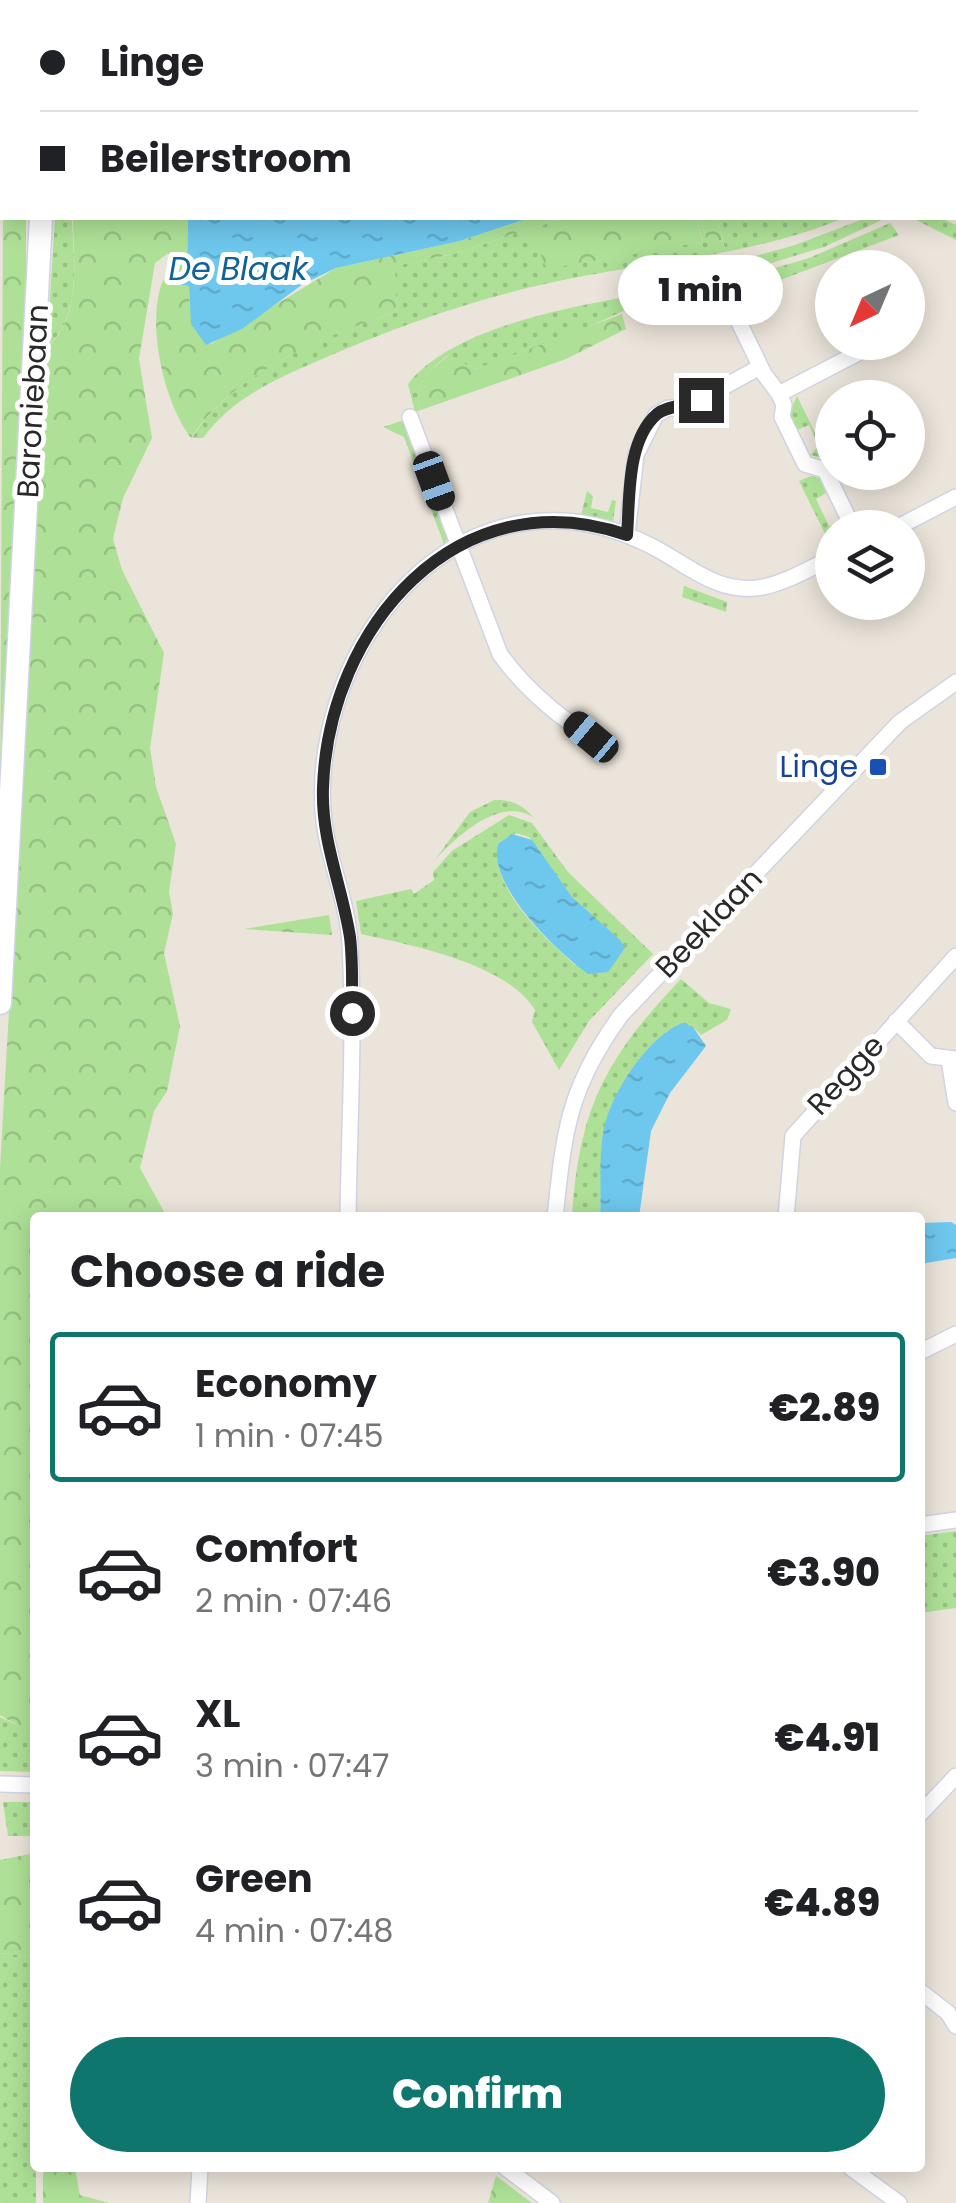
<!DOCTYPE html>
<html lang="en">
<head>
<meta charset="utf-8">
<style>
	body { margin:0; font-family:Poppins,sans-serif; background:#f6f6f6; color:#202124; height:100vh; display:flex; flex-direction:column; font-size:38px; white-space:nowrap }
	* { box-sizing:border-box; margin:0 }
	p { font-size:32px; color:#757577 }
	.icon { flex:none; width:55px; height:55px; fill:none; stroke:currentColor; stroke-width:2; stroke-linecap:round; stroke-linejoin:round }
	.map { position:relative; flex:1; overflow:hidden }
	.details { position:absolute; left:30px; top:1212px; width:895px; height:960px; display:flex; flex-direction:column; background:#fff; border-radius:10px; box-shadow:0 5px 25px #0003 }
	.details>* { flex:none }
	.hud { position:absolute; left:0px; top:0px; width:958px; height:220px; box-shadow:0 5px 25px #0003; display:grid; align-content:center; height:220px; padding:0 40px; background:#fff }
	.needle { width:65px; rotate:224deg }
	.fabs { position:absolute; left:815px; top:250px; display:grid; gap:20px }
	.fabs a { display:grid; place-items:center; width:110px; height:110px; border-radius:50%; background:#fff; box-shadow:0 5px 25px #0003; font-size:50px }
	.end { position:absolute; width:45px; height:45px; margin:-22px; border:12px solid #292929; background:#fff; box-shadow:0 0 0 5px #fff }
	.from { border-radius:50% }
	.bubble { position:absolute; height:70px; border-radius:35px; background:#fff; box-shadow:0 5px 25px #0003; font-size:32px; font-weight:800; line-height:70px; text-align:center }
	.car { position:absolute; width:30px; height:60px; margin:-30px -15px; border-radius:12px; box-shadow:0 0 8px 2px #0007; background:linear-gradient(#222 24%,#8ab4d8 0 40%,#222 0 76%,#8ab4d8 0 86%,#222 0) }
	.hud b { display:flex; align-items:center; gap:35px; height:95px; font-size:38px }
	.hud b+b { border-top:2px solid #e0e0e0 }
	.hud i { width:25px; height:25px; background:#202124 }
	ul { padding:0; list-style:none }
	li { display:flex; align-items:center; gap:30px; height:150px; margin:0 20px 15px; padding:0 20px; border:5px solid transparent; border-radius:10px }
	li div { flex:1 }
	li b { display:block; font-size:38px }
	li em { font-style:normal; font-weight:800 }
	li.on { border-color:#0f766e }
	li>.icon { width:90px; height:90px; stroke-width:1.5 }
	h2 { padding:0 40px; font-size:45px; line-height:120px }
	.button { display:flex; gap:20px; margin-top:auto; padding:20px 40px }
	.button a { flex:1; height:115px; border-radius:60px; background:#0f766e; color:#fff; font-size:40px; font-weight:800; line-height:115px; text-align:center }
	.map>svg:first-child { display:block }
	.grass { fill:url(#grass-dots); fill-rule:evenodd }
	.forest { fill:url(#forest-crowns) }
	.water { fill:url(#water-ripples) }
	.lines { fill:none; stroke-linecap:round; stroke-linejoin:round }
	.minor-casing { stroke:#d0d3e2; stroke-width:18 }
	.secondary-casing { stroke:#d0d3e2; stroke-width:25 }
	.minor { stroke:#fff; stroke-width:15 }
	.secondary { stroke:#fff; stroke-width:22 }
	.route { stroke:#292929; stroke-width:12 }
	.transit-dot { fill:#1a4fb4; stroke:#fff; stroke-width:4 }
	.labels { text-anchor:middle; stroke-width:10; stroke-linejoin:round; paint-order:stroke }
	.street-label { font-size:30px; fill:#292929; stroke:#fff }
	.transit-label { font-size:30px; fill:#164399; stroke:#fff; text-anchor:end }
	.water-label { font-size:32px; font-style:italic; fill:#0f6397; stroke:#fff }
</style>
</head>
<body>
<div class="map">
<svg width="956" height="2203" viewBox="0 0 956 2203">
	<defs>
		<pattern id="grass-dots" width="8" height="8" patternUnits="userSpaceOnUse" patternTransform="scale(2.5)"><rect width="8" height="8" fill="#aee197"/><path d="M2 2h.1M6 6h.1" fill="none" stroke="#96c182" stroke-width="1.8" stroke-linecap="round"/></pattern>
		<pattern id="forest-crowns" width="20" height="18" patternUnits="userSpaceOnUse" patternTransform="scale(2.5)"><rect width="20" height="18" fill="#aee197"/><path d="M2 6a3 3 0 1 1 6 0M12 15a3 3 0 1 1 6 0" fill="none" stroke="#96c182"/></pattern>
		<pattern id="water-ripples" width="26" height="14" patternUnits="userSpaceOnUse" patternTransform="scale(2.5)"><rect width="26" height="14" fill="#6ec7ed"/><path d="M2 4q2-2 4 0t4 0M15 11q2-2 4 0t4 0" fill="none" stroke="#5fabcb"/></pattern>
	</defs>
	<rect width="100%" height="100%" fill="#ebe4da"/>
	<path class="grass" d="M55 218H72C73 258 83 317 47 346Z
		M564 218H576L532 235 539 251 703 241 696 218H700L710 250 725 249 717 218H844C754 255 662 260 568 279 483 296 402 324 322 359 276 379 233 397 203 438H192C229 375 328 333 397 312L394 266 453 254Z
		M866 218H886L824 247 725 277 731 263 795 245Z
		M912 218H941L956 225V240Z
		M890 223 899 235 730 299 725 283 809 258Z
		M715 284 727 312 720 316 710 293 643 302 584 329 476 369 447 356C429 371 411 386 421 410L415 412 408 384C462 315 631 296 715 284Z
		M797 396 828 459 810 455 819 446 809 425 797 430 789 414Z
		M401 421 406 423 449 536 444 544 404 437 383 427Z
		M811 476 819 478 826 493 816 499 829 526 837 523 839 527 832 528V548L799 481Z
		M587 491 593 496 591 508 608 512 612 500 616 501 613 522 581 515Z
		M684 586 727 602 726 612 682 597Z
		M494 800C511 799 523 805 534 818 501 795 457 836 434 861L470 812Z
		M509 815 532 823 568 872 653 954 589 1021 559 1070 532 1022 535 1010C508 964 411 945 361 934L356 901 411 889 414 894 434 880 433 872 452 851ZM516 833 529 837 572 897 620 941 575 965C545 938 490 889 498 844Z
		M681 979 709 1003 731 1009 727 1020 701 1035 693 1027 667 1031C604 1101 604 1127 600 1217L572 1218C579 1107 606 1058 681 979Z
		M956 1531V1608L920 1613V1536Z
		M0 1717 35 1734V1772L0 1771Z
		M3 1802H35V1836H8Z
		M35 1932 36 2203H0V1953L33 1956Z"/>
	<path class="forest" d="M786 0H956V43L955 2H780Z
		M3 218H26V300L0 818Z
		M73 218H188L187 272 173 276V283L189 286 190 309 211 344 336 268 460 241 529 218H564L453 254 395 266 397 312C329 333 230 375 191 438 165 404 148 332 160 289 163 277 172 270 174 255L167 254 155 263 139 359 152 438 123 498 113 539 122 570 164 653 150 748 156 787 176 844 169 892 173 914 164 953 180 1026 167 1091 154 1111 140 1168 167 1217 35 1218 32 1734 0 1715V1168L47 347C83 317 73 258 73 218Z
		M576 218H696L703 242 547 269 531 234Z
		M700 218H717L725 250H710Z
		M622 314 626 329 566 359 421 410C411 385 429 371 448 356L476 369Z
		M329 915 332 935 244 929Z
		M35 1853 33 1956 0 1953V1860Z
		M43 2168H75L80 2195 109 2203H43Z
		M496 2176 532 2203H488Z"/>
	<path class="water" d="M188 218H529L460 241 336 268 303 284 242 329 206 345 191 324 189 286 173 284 172 276 187 272Z
		M512 834 532 840 572 897 620 940 625 948 608 972 588 974C557 952 487 885 498 844Z
		M682 1023 693 1027 706 1046 670 1093 651 1131 639 1217H600C602 1185 597 1148 607 1117 618 1084 649 1037 682 1023Z
		M951 1222 956 1225V1258L920 1264V1223Z"/>
	<g class="lines">
		<defs>
			<path id="minor" d="M719 281 764 374 779 394 784 405 782 417 805 464 825 470 853 528
				M779 394 879 342
				M410 417 500 654C523 687 571 731 609 743
				M896 528 956 497
				M627 535 636 455 656 415 668 408H685L760 367
				M896 1021 931 1056 956 1059
				M949 1060 956 1103
				M348 1218C349 1127 355 1035 350 945 348 899 326 857 323 811 314 674 414 512 565 521 593 523 620 531 645 543 685 561 715 596 763 587 787 582 810 568 832 558
				M555 1218C564 1131 568 1088 621 1015L900 722 956 682
				M786 1218 793 1136 956 956
				M920 1352 956 1334
				M920 1525 956 1520
				M0 1784 35 1785
				M920 1814 956 1776
				M920 1991 948 2013 956 2026
				M506 2168 552 2203
				M851 2168 899 2203
				M198 2203 200 2168"/>
			<path id="secondary" d="M6 2V0
				M46 2V0
				M79 2 81 0
				M0 120 2 71
				M0 1003 41 218"/>
		</defs>
		<use href="#minor" class="minor-casing"/>
		<use href="#secondary" class="secondary-casing"/>
		<use href="#minor" class="minor"/>
		<use href="#secondary" class="secondary"/>
	</g>
	<g class="lines">
		<path class="route" d="M352 1013C352 988 353 962 350 937 342 886 321 840 323 788 328 628 457 476 627 535 630 499 626 441 657 414 668 405 687 407 701 400"/>
	</g>
	<rect class="transit-dot" x="868" y="757" width="20" height="20" rx="5"/>
	<g class="labels">
		<g class="street-label">
			<text transform="translate(33 401) rotate(-87)" y="10">Baroniebaan</text>
			<text transform="translate(709 923) rotate(-46)" y="10">Beeklaan</text>
			<text transform="translate(846 1075) rotate(-47)" y="10">Regge</text>
		</g>
		<g class="transit-label">
			<text x="858" y="777">Linge</text>
		</g>
		<g class="water-label">
			<text x="238" y="280">De Blaak</text>
		</g>
	</g>
</svg>
<div class="fabs">
<a><svg class="needle" viewBox="-14 -14 28 28"><path d="M0-13l5 13h-10z" fill="#e53935"/><path d="M0 13l5-13h-10z" fill="#757577"/></svg></a>
<a><svg class="icon" aria-label="locate" viewBox="0 0 24 24"><circle cx="12" cy="12" r="6"/><path d="M12 2v4M12 18v4M2 12h4M18 12h4"/></svg></a>
<a><svg class="icon" aria-label="layers" viewBox="0 0 24 24"><path d="M12 4l9 5-9 5-9-5zM3 14l9 5 9-5"/></svg></a>
</div>
<i class="end from" style="left:352px;top:1013px"></i>
<i class="end" style="left:701px;top:400px"></i>
<div class="bubble" style="left:618px;top:255px;width:165px">1 min</div>
<i class="car" style="left:434px;top:481px;rotate:160deg"></i>
<i class="car" style="left:591px;top:737px;rotate:310deg"></i>
<div class="hud">
<b><i class="from"></i>Linge</b>
<b><i></i>Beilerstroom</b>
</div>
<section class="details">
<h2>Choose a ride</h2>
<ul>
<li class="on"><svg class="icon" aria-label="car" viewBox="0 0 24 24"><path d="M5 17H2v-5l4-1 3-4h7l3 4 3 1v5h-3M9 17h6M6 11h13"/><circle cx="7" cy="17" r="2"/><circle cx="17" cy="17" r="2"/></svg><div><b>Economy</b><p>1 min · 07:45</p></div><em>€2.89</em></li>
<li><svg class="icon" aria-label="car" viewBox="0 0 24 24"><path d="M5 17H2v-5l4-1 3-4h7l3 4 3 1v5h-3M9 17h6M6 11h13"/><circle cx="7" cy="17" r="2"/><circle cx="17" cy="17" r="2"/></svg><div><b>Comfort</b><p>2 min · 07:46</p></div><em>€3.90</em></li>
<li><svg class="icon" aria-label="car" viewBox="0 0 24 24"><path d="M5 17H2v-5l4-1 3-4h7l3 4 3 1v5h-3M9 17h6M6 11h13"/><circle cx="7" cy="17" r="2"/><circle cx="17" cy="17" r="2"/></svg><div><b>XL</b><p>3 min · 07:47</p></div><em>€4.91</em></li>
<li><svg class="icon" aria-label="car" viewBox="0 0 24 24"><path d="M5 17H2v-5l4-1 3-4h7l3 4 3 1v5h-3M9 17h6M6 11h13"/><circle cx="7" cy="17" r="2"/><circle cx="17" cy="17" r="2"/></svg><div><b>Green</b><p>4 min · 07:48</p></div><em>€4.89</em></li>
</ul>
<div class="button"><a>Confirm</a></div>
</section>
</div>
</body>
</html>
